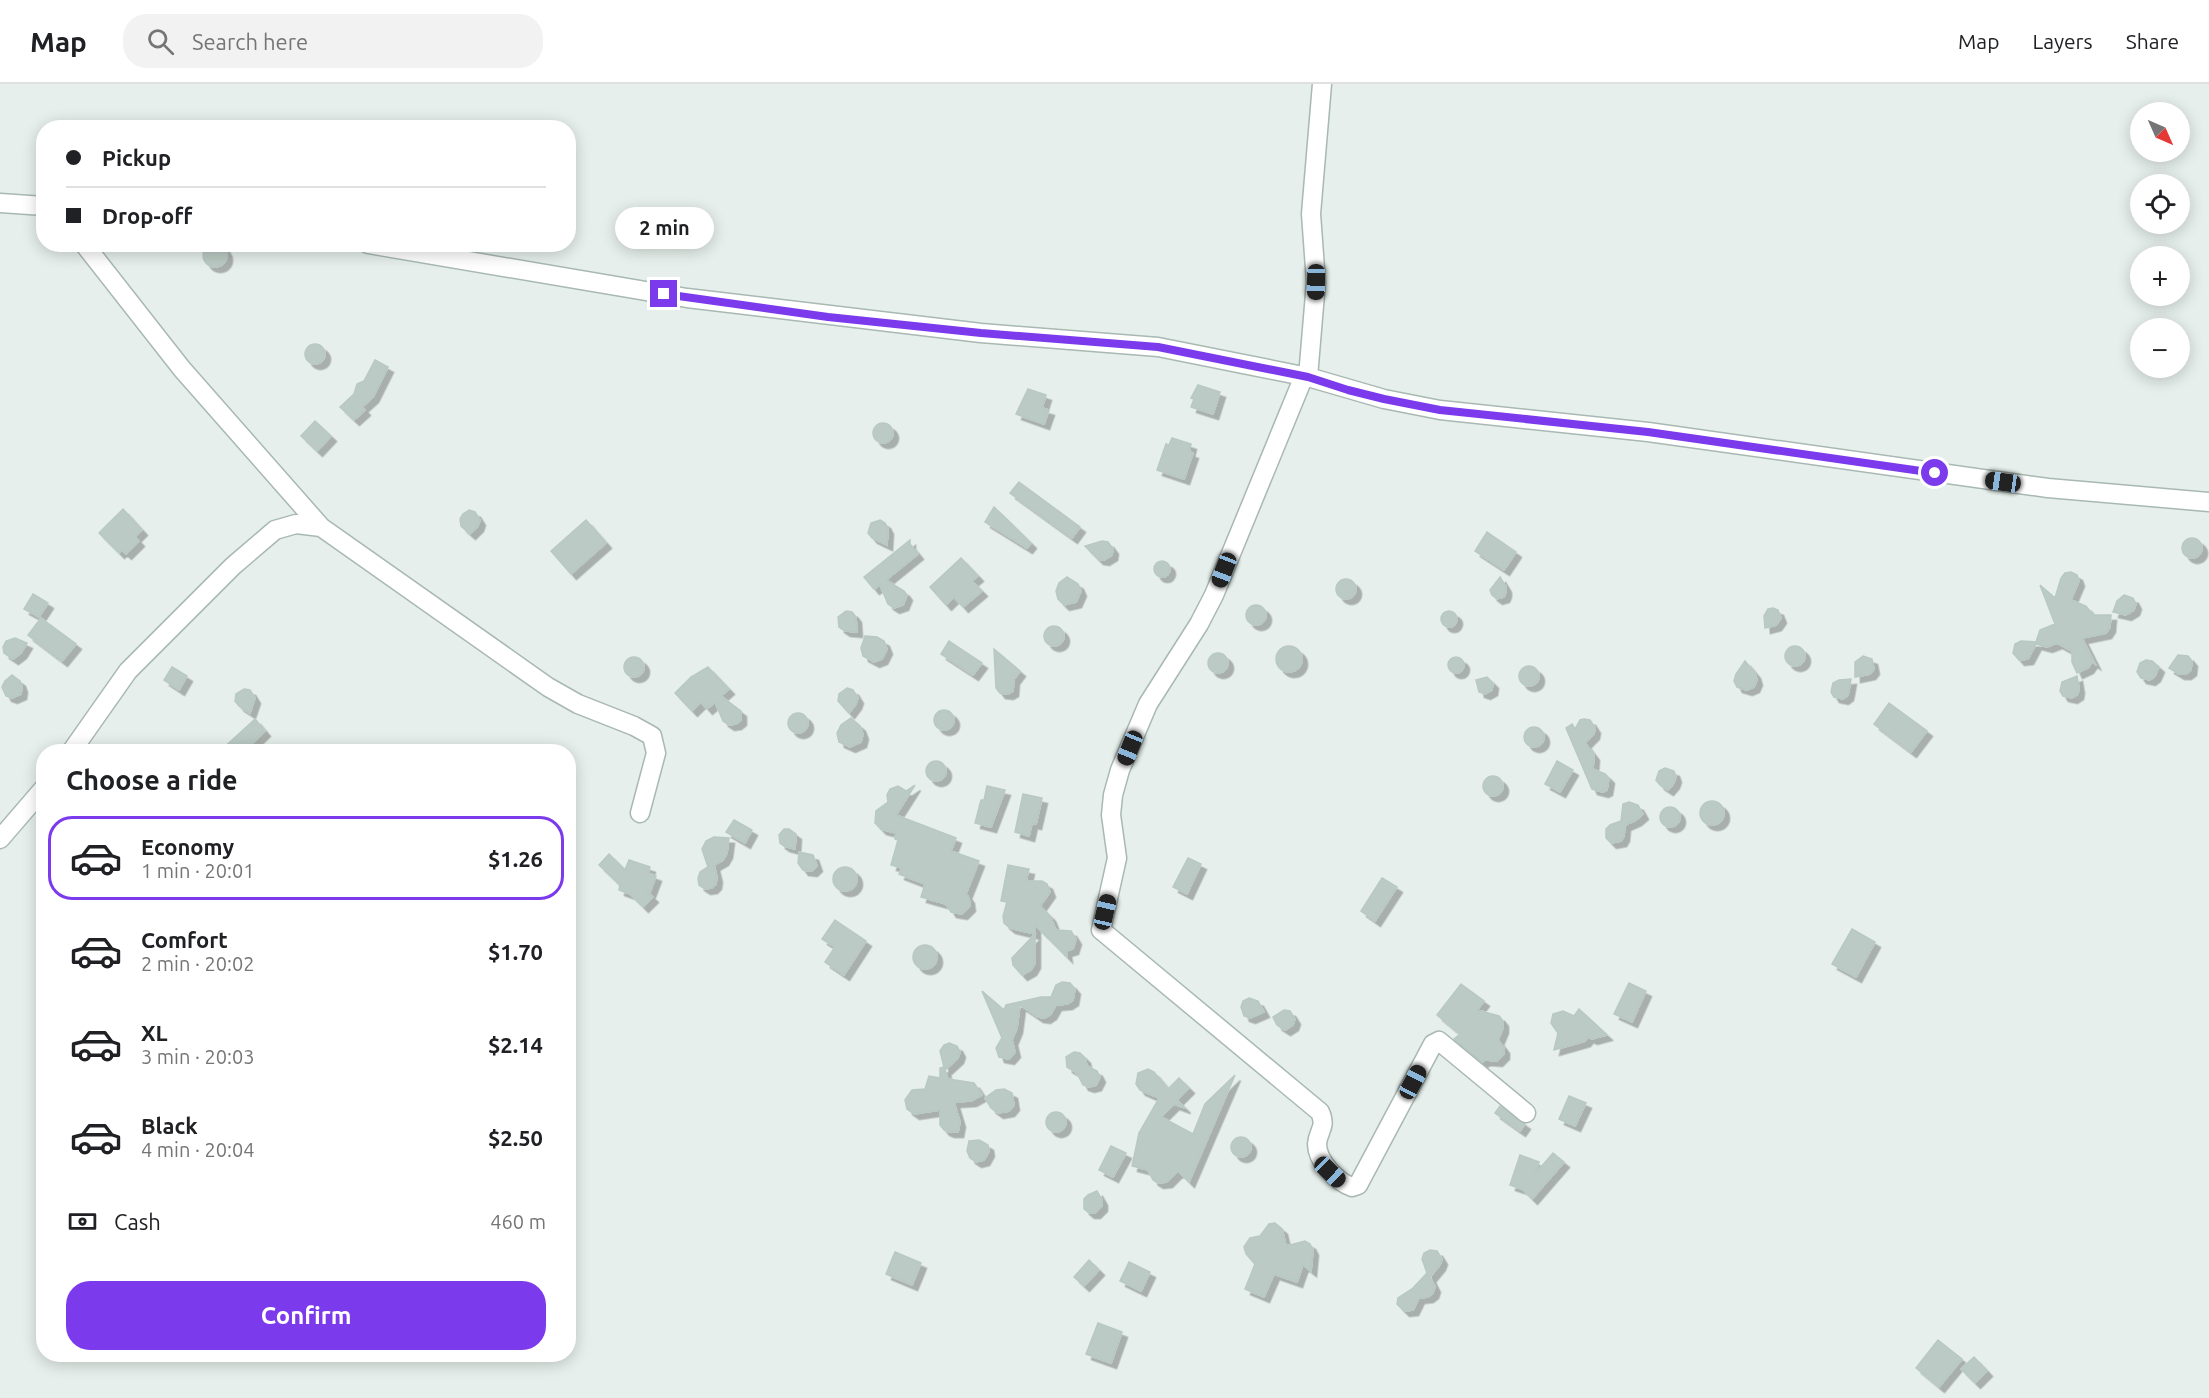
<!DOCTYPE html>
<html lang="en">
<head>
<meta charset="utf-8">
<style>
	body { margin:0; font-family:Ubuntu,sans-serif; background:#f2f2f2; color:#202124; height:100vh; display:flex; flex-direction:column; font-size:22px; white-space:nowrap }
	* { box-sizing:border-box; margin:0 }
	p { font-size:20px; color:#757577 }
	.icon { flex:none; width:33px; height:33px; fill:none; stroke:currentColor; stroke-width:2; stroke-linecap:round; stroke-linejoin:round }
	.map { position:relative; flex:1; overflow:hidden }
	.panel { position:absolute; left:36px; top:660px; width:540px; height:618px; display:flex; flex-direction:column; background:#fff; border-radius:24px; box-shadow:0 3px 15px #0003 }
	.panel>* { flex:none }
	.top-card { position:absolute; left:36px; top:36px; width:540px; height:132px; border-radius:24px; box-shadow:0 3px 15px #0003; display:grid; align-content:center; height:132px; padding:0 30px; background:#fff }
	.needle { width:39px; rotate:135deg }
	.controls { position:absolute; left:2130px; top:18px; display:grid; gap:12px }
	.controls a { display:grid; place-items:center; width:60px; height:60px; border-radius:50%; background:#fff; box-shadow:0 3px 15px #0003; font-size:30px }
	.end { position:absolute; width:27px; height:27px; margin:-14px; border:8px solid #7c3aed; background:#fff; box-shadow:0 0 0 3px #fff }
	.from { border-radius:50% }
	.bubble { position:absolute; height:42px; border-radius:21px; background:#fff; box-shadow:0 3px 15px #0003; font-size:20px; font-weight:600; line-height:42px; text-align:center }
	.car { position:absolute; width:18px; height:36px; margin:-18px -9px; border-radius:8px; box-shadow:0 0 4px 2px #0007; background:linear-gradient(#222 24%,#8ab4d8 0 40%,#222 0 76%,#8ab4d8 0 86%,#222 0) }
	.top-card b { display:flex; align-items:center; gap:21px; height:57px; font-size:22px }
	.top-card b+b { border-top:2px solid #e0e0e0 }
	.top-card i { width:15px; height:15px; background:#202124 }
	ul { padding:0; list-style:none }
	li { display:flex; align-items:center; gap:18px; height:84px; margin:0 12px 9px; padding:0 18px; border:3px solid transparent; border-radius:24px }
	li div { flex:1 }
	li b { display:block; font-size:22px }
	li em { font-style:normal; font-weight:600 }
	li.on { border-color:#7c3aed }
	li>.icon { width:54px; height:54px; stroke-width:1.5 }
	h2 { padding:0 30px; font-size:27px; line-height:72px }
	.pay { display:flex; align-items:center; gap:15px; height:66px; padding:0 30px; font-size:22px }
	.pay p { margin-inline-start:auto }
	.action { display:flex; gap:12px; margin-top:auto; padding:12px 30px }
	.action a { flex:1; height:69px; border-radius:24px; background:#7c3aed; color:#fff; font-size:24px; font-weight:600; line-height:69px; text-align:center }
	header { display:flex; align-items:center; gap:36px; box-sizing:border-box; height:84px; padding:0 30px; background:#fff; border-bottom:2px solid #e0e0e0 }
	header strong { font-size:28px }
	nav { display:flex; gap:33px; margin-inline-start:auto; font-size:21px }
	.search { width:420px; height:54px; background:#f2f2f2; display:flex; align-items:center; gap:15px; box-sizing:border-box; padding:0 21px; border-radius:24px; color:#757577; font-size:22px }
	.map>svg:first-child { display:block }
	.building { fill:#bbcac4; stroke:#b8c9c2; stroke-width:1.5; filter:url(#shadow) }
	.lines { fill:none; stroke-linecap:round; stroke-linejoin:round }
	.minor-casing { stroke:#a8b8b2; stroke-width:21 }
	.minor { stroke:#fff; stroke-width:18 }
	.route { stroke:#7c3aed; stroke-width:8 }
</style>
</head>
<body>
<header>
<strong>Map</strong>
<div class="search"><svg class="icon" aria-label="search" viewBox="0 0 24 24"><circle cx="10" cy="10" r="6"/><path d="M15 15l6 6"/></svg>Search here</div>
<nav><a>Map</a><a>Layers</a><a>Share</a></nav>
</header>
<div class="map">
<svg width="2209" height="1314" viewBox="0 0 2209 1314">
	<defs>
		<filter id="shadow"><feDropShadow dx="5.5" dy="5.5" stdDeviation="0" flood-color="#0004"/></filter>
	</defs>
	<rect width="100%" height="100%" fill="#e6efeb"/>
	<path class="building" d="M203 171a12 12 0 1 1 24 0a12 12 0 1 1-24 0Z
		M305 270a10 10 0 1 1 20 0a10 10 0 1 1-20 0Z
		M375 276 388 283 373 313 362 323 365 326 354 336 340 323 354 310 357 300 364 297Z
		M1198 301 1220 308 1213 330 1191 323 1194 315 1191 314Z
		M1028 305 1046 311 1042 324 1049 326 1044 340 1016 330Z
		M315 337 331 352 317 367 301 352Z
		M873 349a10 10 0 1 1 20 0a10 10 0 1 1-20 0Z
		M1172 354 1191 360 1189 368 1193 369 1184 395 1157 386 1166 360 1169 361Z
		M1019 398 1080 443 1072 454 1010 409Z
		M994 423 1031 459 1027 464 985 438Z
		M123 425 142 446 135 453 139 457 126 470 122 466 119 469 99 449Z
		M469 426 475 428 480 436 478 442 470 450 461 442 460 435 463 430Z
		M586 436 606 459 571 490 551 467Z
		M880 436 885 439 888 445 887 461 872 454 868 449 871 439Z
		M1487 448 1516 468 1504 486 1475 467Z
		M2182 464a10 10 0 1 1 20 0a10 10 0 1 1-20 0Z
		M910 456V460L918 470 886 496 904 507 907 511 903 521 894 524 888 520 880 501 874 505 864 493Z
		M1102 457 1108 458 1113 465 1112 471 1104 476 1098 475 1085 462Z
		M961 474 978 492 972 497 982 507 963 523 954 513 946 521 930 503Z
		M1154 485a8 8 0 1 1 16 0a8 8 0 1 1-16 0Z
		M2071 488 2077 491 2079 497 2071 516 2086 522 2093 531H2111L2110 543 2106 549 2082 554 2095 580 2092 578 2088 584 2077 589 2072 578V567L2057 559 2047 563 2036 560 2028 575 2019 576 2013 569 2015 560 2021 557 2036 558 2040 546 2055 540 2040 501 2055 514 2061 494 2065 489Z
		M1067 493 1078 500 1081 507 1076 518 1064 521 1058 515 1056 507 1059 499Z
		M1500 493 1506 503V508L1504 513 1497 515 1492 511 1490 506Z
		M1336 505a10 10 0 1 1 20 0a10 10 0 1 1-20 0Z
		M33 510 48 519 39 533 24 525Z
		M2124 511 2133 514 2136 520 2134 526 2126 531 2113 528 2117 517Z
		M1246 531a10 10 0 1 1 20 0a10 10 0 1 1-20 0Z
		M1768 525 1773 524 1778 526 1781 534 1776 541 1765 544 1764 532Z
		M1441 535a8 8 0 1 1 16 0a8 8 0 1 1-16 0Z
		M846 527 852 528 856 533 857 548 845 547 839 543 838 533Z
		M41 534 76 560 62 577 28 551Z
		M1044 552a10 10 0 1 1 20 0a10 10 0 1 1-20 0Z
		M865 552 877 553 884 557 887 565 882 575 874 578 863 572 861 564Z
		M15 554 27 559 21 569 13 575 4 569 3 563 6 557Z
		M949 557 982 579 973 591 941 570Z
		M1785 572a10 10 0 1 1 20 0a10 10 0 1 1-20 0Z
		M1276 575a13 13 0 1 1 26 0a13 13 0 1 1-26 0Z
		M994 565 1020 587 1014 595 1013 607 1008 610 1000 609 996 604Z
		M1208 579a10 10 0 1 1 20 0a10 10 0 1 1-20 0Z
		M2178 571 2188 572 2192 577 2191 586 2186 590H2179L2169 584Z
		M1863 572 1872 575 1874 585 1870 590 1855 593V578Z
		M1448 581a8 8 0 1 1 16 0a8 8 0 1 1-16 0Z
		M624 583a10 10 0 1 1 20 0a10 10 0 1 1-20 0Z
		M2146 576 2152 577 2159 583 2155 592 2150 596 2141 594 2137 588 2140 579Z
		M1745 577 1755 589 1757 596 1754 603 1747 606 1737 603 1734 597 1736 590Z
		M1519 592a10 10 0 1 1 20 0a10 10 0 1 1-20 0Z
		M172 583 187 592 179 606 164 596Z
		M708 583 729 605 721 612 741 627V636L736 640 729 641 723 637 715 618 707 625 701 618 692 627 675 609 691 593Z
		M12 591 20 597 22 603 21 610 12 614 6 612 2 603 5 597Z
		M2077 592 2079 604 2078 610 2072 614 2063 612 2060 607 2062 598Z
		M1487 593 1493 599 1492 606 1485 610 1479 608 1476 596Z
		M1851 595 1848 611 1843 615 1834 613 1831 608 1833 599 1839 596Z
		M847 604 853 606 858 614 856 620 849 629 838 617 839 610Z
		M244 605 250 606 255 614 250 629 239 622 235 617 236 610Z
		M1889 619 1927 647 1911 668 1874 640Z
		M934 636a10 10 0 1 1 20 0a10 10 0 1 1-20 0Z
		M788 639a10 10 0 1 1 20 0a10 10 0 1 1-20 0Z
		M851 634 860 642 863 650 861 658 850 663 839 658 837 649 841 641Z
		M255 635 265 647 243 668H219Z
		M1584 635 1590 636 1595 644 1594 650 1585 659 1594 671 1593 685 1605 690 1609 694 1607 706 1603 708 1592 705 1566 644 1572 640 1575 645 1580 636Z
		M1524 653a10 10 0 1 1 20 0a10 10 0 1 1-20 0Z
		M1557 677 1573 686 1560 708 1545 700Z
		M926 687a10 10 0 1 1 20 0a10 10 0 1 1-20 0Z
		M1665 684 1674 687 1676 693 1674 699 1668 706 1660 701 1656 696 1659 687Z
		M1483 702a10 10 0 1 1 20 0a10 10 0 1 1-20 0Z
		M915 701 896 731 956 754 951 767 979 777 966 810 969 814 970 822 962 830 951 828 946 820 921 813 925 800 899 790 902 784 891 781 898 756 895 755 896 749 881 745 875 739 876 727 888 718 887 711 890 705 898 702 906 707Z
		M987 702 1005 706 991 743 975 739 981 716H984Z
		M1023 710 1042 714 1036 740 1032 739 1029 752 1015 748Z
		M1700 729a12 12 0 1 1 24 0a12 12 0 1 1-24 0Z
		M1629 718 1638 721 1643 730 1636 736 1625 741 1624 752 1621 757 1611 759 1606 754V745L1610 741 1621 737 1623 720Z
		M1660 733a10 10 0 1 1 20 0a10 10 0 1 1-20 0Z
		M734 736 752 746 745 759 726 748Z
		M784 745H789L796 750 795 765 784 762 780 759 779 751Z
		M714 753 729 754 727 769 723 776 714 781 717 793 716 800 712 804 705 805 699 801 698 794 700 788 708 783 702 765 706 757Z
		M799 768 813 771 817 782 812 787 803 786 798 779Z
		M609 770 625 786 629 776 650 783 648 789 656 792 650 808 645 806 653 813 643 823 630 810 619 806 620 801 599 781Z
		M1188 774 1201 780 1187 810 1173 803Z
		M1008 781 1029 785 1026 797H1042L1047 800 1050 808 1040 822 1050 832 1056 846 1071 847 1076 855 1073 865 1066 867 1067 873 1035 841V879L1031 886 1022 891 1013 881 1012 874 1035 850 1010 844 1004 839 1003 832 1007 818 1001 817Z
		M833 795a12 12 0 1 1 24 0a12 12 0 1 1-24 0Z
		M1382 794 1397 803 1375 837 1361 827Z
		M835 836 866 857 844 891 825 878 835 863 822 855Z
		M1852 845 1875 858 1856 893 1832 880Z
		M913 873a12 12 0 1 1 24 0a12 12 0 1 1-24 0Z
		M1062 898 1070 899 1075 905 1073 916 1067 920 1056 921 1051 930 1045 934 1038 933 1020 921 1017 944 1012 956 1015 968 1009 975 999 973 996 964 1002 954 982 907 1004 926 1006 921 1041 913H1051L1056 901Z
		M1629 899 1646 907 1632 938 1614 930Z
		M1461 900 1484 917 1477 926 1499 932 1503 937V944L1498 956 1504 964V970L1497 977 1485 976 1482 978 1454 955 1460 950 1437 931Z
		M1249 914 1258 917 1264 928 1250 934 1244 932 1241 923 1243 917Z
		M1579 925 1607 951 1592 955 1588 953 1585 957 1554 966 1558 949 1551 939 1553 930 1563 927 1574 932Z
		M1284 926 1290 927 1295 935 1293 941 1285 946 1277 941 1273 933Z
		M949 959 957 962 960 968 958 974 945 986 948 995 974 999 982 1011 971 1017 954 1018 960 1038 958 1048H949L944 1046 940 1041V1026L914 1030 907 1025 905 1016 912 1006 925 1005 929 992 940 994V984L944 983 940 967 944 961Z
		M1074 968 1080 969 1085 974 1087 982 1097 987 1100 993 1096 1001 1089 1003 1083 1001 1077 989 1067 983 1066 973Z
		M1148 985 1154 988 1168 1005 1179 994 1189 1004 1177 1016 1185 1024 1174 1020 1161 1033 1193 1050 1205 1020 1235 991 1189 1098 1178 1087 1167 1098 1158 1099 1153 1096 1148 1086 1132 1082 1139 1049 1159 1014 1140 1006 1136 1000 1138 989Z
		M1004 1005 1012 1009 1014 1021 1009 1027 998 1029 991 1024 985 1014 996 1006Z
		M1569 1012 1586 1019 1575 1042 1559 1035Z
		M1500 1022 1525 1040 1520 1047 1495 1029Z
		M1046 1038a10 10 0 1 1 20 0a10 10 0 1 1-20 0Z
		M1231 1063a10 10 0 1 1 20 0a10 10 0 1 1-20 0Z
		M979 1056 988 1061 989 1067 984 1076 976 1078 970 1074 967 1067 969 1057Z
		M1111 1062 1126 1069 1113 1093 1099 1086Z
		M1553 1069 1564 1078 1532 1115 1522 1105 1510 1101 1520 1071 1539 1078 1535 1090Z
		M1097 1107 1102 1116V1122L1095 1129H1089L1084 1125V1115L1088 1111Z
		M1275 1139 1282 1145 1286 1162 1305 1157 1310 1160 1313 1166 1311 1187 1303 1181 1297 1198 1274 1190 1264 1213 1245 1205 1255 1180 1246 1170 1244 1163 1250 1154 1260 1152 1269 1140Z
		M1430 1166 1437 1167 1442 1175 1440 1181 1430 1193 1435 1203 1433 1209 1428 1213 1419 1214 1413 1226 1404 1227 1397 1220 1398 1214 1412 1205 1427 1189 1422 1175 1424 1169Z
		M895 1168 921 1179 912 1201 886 1190Z
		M1089 1176 1099 1186 1084 1202 1074 1193Z
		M1129 1178 1150 1188 1141 1207 1120 1197Z
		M1098 1239 1122 1248 1111 1279 1086 1270Z
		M1938 1256 1962 1275 1939 1303 1916 1284Z
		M1974 1273 1987 1287 1975 1299 1961 1285Z"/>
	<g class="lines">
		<defs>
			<path id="minor" d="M0 119 44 122
				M84 160 182 285 321 443 548 603 578 620 634 642 652 652 656 669 640 729
				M368 160 687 214 981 249 1158 263 1308 293 1384 315 1440 326 1648 348 2048 404 2209 418
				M1304 292 1214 511 1199 540 1148 620 1120 686 1113 711 1111 731 1117 774 1101 846 1320 1028C1327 1044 1318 1046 1317 1060 1317 1077 1337 1098 1352 1103L1358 1101 1433 960 1439 957 1526 1029
				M1308 293 1316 198 1311 130 1322 0
				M71 668 128 587 233 482 275 446 296 440 321 443
				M0 755 44 704"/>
		</defs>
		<use href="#minor" class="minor-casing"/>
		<use href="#minor" class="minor"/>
	</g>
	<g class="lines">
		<path class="route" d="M664 210 828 233 981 249 1158 263 1308 293 1348 306 1384 315 1440 326 1648 348 1935 389"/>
	</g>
</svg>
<div class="controls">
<a><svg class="needle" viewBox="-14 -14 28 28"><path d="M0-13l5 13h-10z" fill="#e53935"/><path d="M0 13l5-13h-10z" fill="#757577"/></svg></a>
<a><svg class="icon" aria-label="locate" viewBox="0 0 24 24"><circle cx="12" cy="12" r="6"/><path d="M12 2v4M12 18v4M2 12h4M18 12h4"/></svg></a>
<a>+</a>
<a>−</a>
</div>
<i class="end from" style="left:1935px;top:389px"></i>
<i class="end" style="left:664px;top:210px"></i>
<div class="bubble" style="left:615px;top:123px;width:99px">2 min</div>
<i class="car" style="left:1316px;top:198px;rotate:181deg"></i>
<i class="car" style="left:2003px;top:398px;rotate:278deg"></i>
<i class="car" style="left:1224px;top:486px;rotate:201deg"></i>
<i class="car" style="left:1130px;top:664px;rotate:202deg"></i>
<i class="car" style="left:1105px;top:828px;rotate:13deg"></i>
<i class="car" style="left:1413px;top:998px;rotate:28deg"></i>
<i class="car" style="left:1330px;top:1088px;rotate:134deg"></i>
<div class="top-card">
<b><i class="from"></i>Pickup</b>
<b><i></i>Drop-off</b>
</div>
<section class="panel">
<h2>Choose a ride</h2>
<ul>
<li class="on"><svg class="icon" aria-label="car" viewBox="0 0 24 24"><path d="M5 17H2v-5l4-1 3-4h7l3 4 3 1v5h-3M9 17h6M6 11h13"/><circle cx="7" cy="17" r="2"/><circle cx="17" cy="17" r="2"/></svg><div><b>Economy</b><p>1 min · 20:01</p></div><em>$1.26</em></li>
<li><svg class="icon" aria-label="car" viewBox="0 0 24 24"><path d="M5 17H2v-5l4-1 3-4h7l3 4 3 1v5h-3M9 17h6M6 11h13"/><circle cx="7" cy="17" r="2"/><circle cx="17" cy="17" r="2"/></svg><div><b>Comfort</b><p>2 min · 20:02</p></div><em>$1.70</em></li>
<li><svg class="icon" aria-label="car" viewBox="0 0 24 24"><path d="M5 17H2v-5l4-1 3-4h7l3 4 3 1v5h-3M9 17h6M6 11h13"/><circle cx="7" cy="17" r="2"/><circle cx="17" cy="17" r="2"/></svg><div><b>XL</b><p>3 min · 20:03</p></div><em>$2.14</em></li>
<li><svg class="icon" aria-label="car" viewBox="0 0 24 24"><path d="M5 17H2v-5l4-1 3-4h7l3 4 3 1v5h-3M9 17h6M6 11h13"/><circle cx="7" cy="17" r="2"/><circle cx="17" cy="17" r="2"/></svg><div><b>Black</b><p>4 min · 20:04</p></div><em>$2.50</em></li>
</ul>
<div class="pay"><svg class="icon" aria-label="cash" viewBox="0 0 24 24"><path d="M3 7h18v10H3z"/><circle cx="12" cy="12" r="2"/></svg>Cash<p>460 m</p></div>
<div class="action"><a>Confirm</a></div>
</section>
</div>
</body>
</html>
